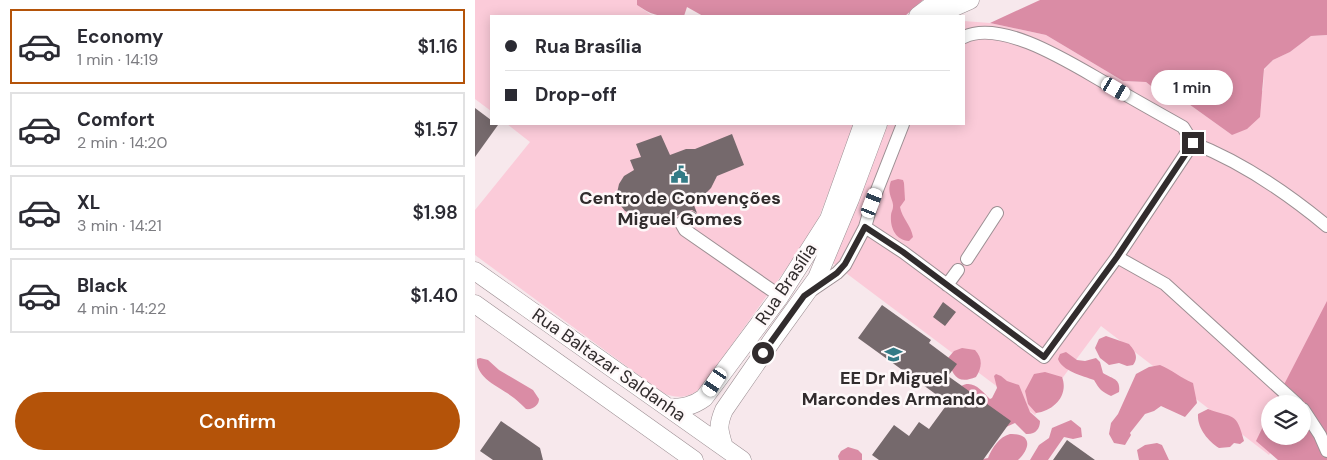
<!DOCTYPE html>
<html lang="en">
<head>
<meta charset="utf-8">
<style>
	body { margin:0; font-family:"DM Sans",sans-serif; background:#f7f7f7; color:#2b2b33; height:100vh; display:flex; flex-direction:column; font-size:19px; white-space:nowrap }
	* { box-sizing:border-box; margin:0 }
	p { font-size:16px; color:#7c7c81 }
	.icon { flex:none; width:28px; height:28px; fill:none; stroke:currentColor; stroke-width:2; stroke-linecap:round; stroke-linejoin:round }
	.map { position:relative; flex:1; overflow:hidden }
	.panel { display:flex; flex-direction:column; background:#fff; width:475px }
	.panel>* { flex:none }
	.banner { position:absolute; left:15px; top:15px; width:475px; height:110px; border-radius:0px; box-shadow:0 2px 12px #0003; display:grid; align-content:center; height:110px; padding:0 15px; background:#fff }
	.controls { position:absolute; left:786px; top:395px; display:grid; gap:10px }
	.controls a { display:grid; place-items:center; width:50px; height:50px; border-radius:50%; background:#fff; box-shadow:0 2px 12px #0003; font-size:25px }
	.end { position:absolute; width:22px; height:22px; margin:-11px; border:6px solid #312c2d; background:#fff; box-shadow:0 0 0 2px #fff }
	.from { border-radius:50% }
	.bubble { position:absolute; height:35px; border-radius:18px; background:#fff; box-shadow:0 2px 12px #0003; font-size:16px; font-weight:600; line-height:35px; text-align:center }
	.car { position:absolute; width:15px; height:30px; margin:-15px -8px; border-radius:6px; box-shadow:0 0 4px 1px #0007; background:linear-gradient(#fff 24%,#345 0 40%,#fff 0 76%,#345 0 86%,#fff 0) }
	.banner b { display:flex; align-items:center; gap:18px; height:48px; font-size:19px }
	.banner b+b { border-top:1px solid #e1e1e2 }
	.banner i { width:12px; height:12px; background:#2b2b33 }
	ul { padding:9px 0 0; list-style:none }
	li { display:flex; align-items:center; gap:15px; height:75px; margin:0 10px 8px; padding:0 5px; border:2px solid #e1e1e2; border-radius:0px }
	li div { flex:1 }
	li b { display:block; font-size:19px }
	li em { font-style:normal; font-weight:600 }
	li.active { border-color:#b45309 }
	li>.icon { width:45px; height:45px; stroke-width:1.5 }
	.cta { display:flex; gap:10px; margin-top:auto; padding:10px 15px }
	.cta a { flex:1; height:58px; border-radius:30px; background:#b45309; color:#fff; font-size:20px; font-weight:600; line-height:58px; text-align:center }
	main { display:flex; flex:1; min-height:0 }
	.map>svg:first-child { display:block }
	.green { fill:#fbcbd9 }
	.forest { fill:#da8ca5 }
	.building { fill:#75696c }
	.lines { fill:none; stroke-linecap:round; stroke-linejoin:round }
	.street-casing { stroke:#9c8f93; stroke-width:14 }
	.secondary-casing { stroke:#9c8f93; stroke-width:19 }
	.street { stroke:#fff; stroke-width:12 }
	.secondary { stroke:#fff; stroke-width:18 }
	.route { stroke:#312c2d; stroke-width:6 }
	.labels { text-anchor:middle; stroke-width:5; stroke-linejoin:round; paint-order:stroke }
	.poi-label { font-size:18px; font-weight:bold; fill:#312c2d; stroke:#fef8f9 }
	.street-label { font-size:18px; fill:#312c2d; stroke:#fef8f9 }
</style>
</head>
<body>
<main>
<section class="panel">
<ul>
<li class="active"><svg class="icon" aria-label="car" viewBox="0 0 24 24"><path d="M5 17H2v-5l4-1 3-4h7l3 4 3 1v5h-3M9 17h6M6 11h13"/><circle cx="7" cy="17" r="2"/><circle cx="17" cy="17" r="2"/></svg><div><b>Economy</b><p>1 min · 14:19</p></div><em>$1.16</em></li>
<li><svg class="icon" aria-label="car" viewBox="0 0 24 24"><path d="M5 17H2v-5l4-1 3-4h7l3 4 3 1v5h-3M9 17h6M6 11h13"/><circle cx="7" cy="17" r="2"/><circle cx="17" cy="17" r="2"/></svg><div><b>Comfort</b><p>2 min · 14:20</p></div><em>$1.57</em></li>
<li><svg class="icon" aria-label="car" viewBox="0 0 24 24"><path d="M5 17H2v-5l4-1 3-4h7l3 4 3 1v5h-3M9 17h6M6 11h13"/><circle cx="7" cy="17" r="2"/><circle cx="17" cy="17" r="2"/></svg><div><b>XL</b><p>3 min · 14:21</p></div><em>$1.98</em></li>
<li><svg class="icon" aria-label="car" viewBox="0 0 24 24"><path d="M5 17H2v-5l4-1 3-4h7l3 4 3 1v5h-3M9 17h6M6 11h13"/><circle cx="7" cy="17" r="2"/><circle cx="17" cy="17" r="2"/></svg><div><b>Black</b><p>4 min · 14:22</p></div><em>$1.40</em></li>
</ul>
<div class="cta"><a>Confirm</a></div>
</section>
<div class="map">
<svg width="852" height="460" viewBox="0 0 852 460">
	<rect width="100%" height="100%" fill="#f7e8ec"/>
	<path class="green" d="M0 0H162V5L175 14 181 16H16V111L0 99Z
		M489 21 515 23 571 35 648 81 671 82 694 100 711 102 757 135 788 90 789 70 798 60 815 52 836 36 852 35V361L826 404H795V436H806L794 455 626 326 560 415 355 261 406 124H489Z
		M32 124H380L339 230 225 389C213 398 202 399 188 393L0 255V210L55 142Z"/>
	<path class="forest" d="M162 0H448L430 16H228L212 7 209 16C186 16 181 18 162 5Z
		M565 0H852V35L836 36 815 52 798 60 789 69 785 117 772 129 757 135 711 102 694 100 671 82 648 81 571 35 515 23Z
		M423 179 428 180 429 183 430 200 425 207C427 218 436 225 438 237L434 241C420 240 415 227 416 215 416 212 418 210 418 207 419 200 411 194 416 181Z
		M852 301V460H803L781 441 795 412V436H828V404H799Z
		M631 336 654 344C660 351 664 357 658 365L652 366 644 363 634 365 625 358 620 348 624 339Z
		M487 348 500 350C508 359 507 367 501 377 482 385 477 375 473 358L479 351Z
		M591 352 602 360 610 361 621 358 625 362 628 373C637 379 646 378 644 392L636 396C627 392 624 389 619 380 608 376 587 371 583 359L585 354Z
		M5 358 13 360 24 370 58 390 64 399C64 405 58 410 51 409 47 405 43 401 39 398 27 388 0 379 2 359Z
		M685 365C697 370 706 378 718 383L722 403 710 417 686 406 679 411 670 414 655 433 656 435 650 445 639 443 634 434 636 423 643 414 661 374 674 367Z
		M570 372 587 377C594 395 579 411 561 413L553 404 550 391 559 374Z
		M521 374 526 376 532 381 544 385 555 412 565 421C565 429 560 435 551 434L540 423 531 427 486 386C498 379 507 391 515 399L517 398 522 388 519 376Z
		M733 409C759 419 761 411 769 441L765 444 759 443 755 447 744 448C733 441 722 428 723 414Z
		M596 420 606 428 607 437 598 439 589 437 573 460H555L564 445 574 438 577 428Z
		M535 434C557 433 556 448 543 460H503L513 458C517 448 524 437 535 434Z
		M682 443 687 445 694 460H664L662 450 670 445Z
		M373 447 383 450 387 454V460H364L363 456 366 451Z"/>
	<path class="building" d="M0 108 16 120V124L23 125 0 157Z
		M257 134 269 165 242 176 236 188 230 194 217 200 222 213 217 210 212 211 202 216 199 219 198 224 196 225 193 216 182 220 180 215 164 217 150 211 146 206 142 193 144 184 149 176 159 170 155 160 166 157 161 144 186 135 195 155 211 149H220Z
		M468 302 481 312 470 326 458 317Z
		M407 305 456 340 454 343 482 364 473 376 536 421 508 460H404L397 455 419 425 434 436 444 422 454 429 473 403 383 338Z
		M26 421 65 448 68 460H18L5 451Z
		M592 440 620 460H578Z"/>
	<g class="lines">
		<defs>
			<path id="street" d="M718 143C767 162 812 193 852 226
				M216 218 206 223 210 230 305 296
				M390 227 397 203 428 124
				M642 257 690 284 822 404
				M492 259 522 213
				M472 285 483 270
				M337 290 362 273 370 265 390 227 428 252 569 357 642 257 718 143 708 127C683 113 658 99 634 85 600 66 528 18 489 37
				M828 409 845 435 852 451"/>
			<path id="secondary" d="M443 16 464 0
				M466 16 477 8 495 0
				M0 271 267 460
				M0 304 219 460
				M194 408C208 408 218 406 229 398L305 296 354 219 388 124
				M249 447C244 431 242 426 249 410L298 339 342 278 375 199 403 124"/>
		</defs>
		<use href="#street" class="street-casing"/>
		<use href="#secondary" class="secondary-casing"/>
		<use href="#street" class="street"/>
		<use href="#secondary" class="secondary"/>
	</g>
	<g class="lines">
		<path class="route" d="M288 353 329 296 362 273 370 264 390 227 428 252 569 357 642 257 718 143"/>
	</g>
	<defs>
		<symbol id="civic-bare" viewBox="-9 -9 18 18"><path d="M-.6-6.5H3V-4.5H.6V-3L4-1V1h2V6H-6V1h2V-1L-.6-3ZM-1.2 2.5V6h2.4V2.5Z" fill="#347b86" stroke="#fef8f9" stroke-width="2.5" paint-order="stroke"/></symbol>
		<symbol id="school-bare" viewBox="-9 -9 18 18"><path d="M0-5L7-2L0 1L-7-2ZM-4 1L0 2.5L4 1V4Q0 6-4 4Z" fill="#347b86" stroke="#fef8f9" stroke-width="2.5" paint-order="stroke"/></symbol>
	</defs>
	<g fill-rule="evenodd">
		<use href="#civic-bare" x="192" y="162" width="25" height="25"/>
		<use href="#school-bare" x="406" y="342" width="25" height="25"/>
	</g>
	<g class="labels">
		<g class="poi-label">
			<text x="205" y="204">Centro de Convenções<tspan x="205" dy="21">Miguel Gomes</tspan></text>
			<text x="419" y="384">EE Dr Miguel<tspan x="419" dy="21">Marcondes Armando</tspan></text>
		</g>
		<g class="street-label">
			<text transform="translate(311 284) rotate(-56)" y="6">Rua Brasília</text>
			<text transform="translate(134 365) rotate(35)" y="6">Rua Baltazar Saldanha</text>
		</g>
	</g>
</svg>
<div class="controls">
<a><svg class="icon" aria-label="layers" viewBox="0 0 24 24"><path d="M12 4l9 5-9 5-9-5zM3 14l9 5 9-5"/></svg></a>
</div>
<i class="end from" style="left:288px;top:353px"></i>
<i class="end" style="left:718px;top:143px"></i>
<div class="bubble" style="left:676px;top:70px;width:82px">1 min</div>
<i class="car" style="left:641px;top:89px;rotate:120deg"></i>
<i class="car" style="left:397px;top:203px;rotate:21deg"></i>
<i class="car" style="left:240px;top:382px;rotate:213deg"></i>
<div class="banner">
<b><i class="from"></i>Rua Brasília</b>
<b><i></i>Drop-off</b>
</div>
</div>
</main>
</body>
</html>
